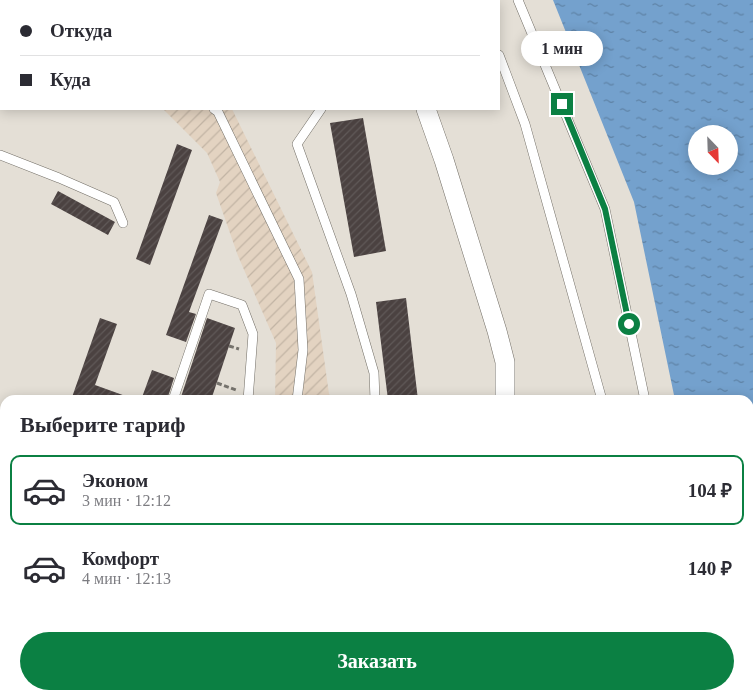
<!DOCTYPE html>
<html lang="ru">
<head>
<meta charset="utf-8">
<style>
	body { margin:0; font-family:Georgia,serif; background:#f2f2f3; color:#2b2b33; height:100vh; display:flex; flex-direction:column; font-size:19px; white-space:nowrap }
	* { box-sizing:border-box; margin:0 }
	p { font-size:16px; color:#7c7c81 }
	.icon { flex:none; width:28px; height:28px; fill:none; stroke:currentColor; stroke-width:2; stroke-linecap:round; stroke-linejoin:round }
	.map { position:relative; flex:1; overflow:hidden }
	.details { position:absolute; left:0px; top:395px; width:754px; height:305px; display:flex; flex-direction:column; background:#fff; border-radius:15px 15px 0 0; box-shadow:0 2px 12px #0003 }
	.details>* { flex:none }
	.banner { position:absolute; left:0px; top:0px; width:500px; height:110px; box-shadow:0 2px 12px #0003; display:grid; align-content:center; height:110px; padding:0 20px; background:#fff }
	.needle { width:32px; rotate:157deg }
	.tools { position:absolute; left:688px; top:125px; display:grid; gap:10px }
	.tools a { display:grid; place-items:center; width:50px; height:50px; border-radius:50%; background:#fff; box-shadow:0 2px 12px #0003; font-size:25px }
	.end { position:absolute; width:22px; height:22px; margin:-11px; border:6px solid #0b8043; background:#fff; box-shadow:0 0 0 2px #fff }
	.from { border-radius:50% }
	.bubble { position:absolute; height:35px; border-radius:18px; background:#fff; box-shadow:0 2px 12px #0003; font-size:16px; font-weight:600; line-height:35px; text-align:center }
	.banner b { display:flex; align-items:center; gap:18px; height:48px; font-size:19px }
	.banner b+b { border-top:1px solid #e1e1e2 }
	.banner i { width:12px; height:12px; background:#2b2b33 }
	ul { padding:0; list-style:none }
	li { display:flex; align-items:center; gap:15px; height:70px; margin:0 10px 8px; padding:0 10px; border:2px solid transparent; border-radius:10px }
	li div { flex:1 }
	li b { display:block; font-size:19px }
	li em { font-style:normal; font-weight:600 }
	li.active { border-color:#0b8043 }
	li>.icon { width:45px; height:45px; stroke-width:1.5 }
	h2 { padding:0 20px; font-size:22px; line-height:60px }
	.button { display:flex; gap:10px; margin-top:auto; padding:10px 20px }
	.button a { flex:1; height:58px; border-radius:30px; background:#0b8043; color:#fff; font-size:20px; font-weight:600; line-height:58px; text-align:center }
	.map>svg:first-child { display:block }
	.industrial { fill:url(#industrial-furrows) }
	.green { fill:#cfb787 }
	.water { fill:url(#water-ripples); fill-rule:evenodd }
	.building { fill:url(#building-hatch) }
	.lines { fill:none; stroke-linecap:round; stroke-linejoin:round }
	.lane-casing { stroke:#736f67; stroke-width:10 }
	.street-casing { stroke:#736f67; stroke-width:20 }
	.path { stroke:#76736d; stroke-width:3; stroke-dasharray:5 2.5; stroke-linecap:butt }
	.lane { stroke:#fff; stroke-width:9 }
	.street { stroke:#fff; stroke-width:19 }
	.route { stroke:#0b8043; stroke-width:6 }
</style>
</head>
<body>
<div class="map">
<svg width="753" height="700" viewBox="0 0 753 700">
	<defs>
		<pattern id="industrial-furrows" width="10" height="10" patternUnits="userSpaceOnUse" patternTransform="scale(1.25)"><rect width="10" height="10" fill="#e3d3c1"/><path d="M-1 1l2-2M0 10L10 0M9 11l2-2" fill="none" stroke="#c2b4a4"/></pattern>
		<pattern id="water-ripples" width="26" height="14" patternUnits="userSpaceOnUse" patternTransform="scale(1.25)"><rect width="26" height="14" fill="#74a1cd"/><path d="M2 4q2-2 4 0t4 0M15 11q2-2 4 0t4 0" fill="none" stroke="#5e82a5"/></pattern>
		<pattern id="building-hatch" width="6" height="6" patternUnits="userSpaceOnUse" patternTransform="scale(1.25)"><rect width="6" height="6" fill="#4b4241"/><path d="M-1 1l2-2M0 6l6-6M5 7l2-2" fill="none" stroke="#605958"/></pattern>
	</defs>
	<rect width="100%" height="100%" fill="#e4dfd6"/>
	<path class="industrial" d="M0 0H90L1 1V7Z
		M163 109H232L312 272 329 394 332 400H275L276 343 238 256 216 193 220 182 207 153Z
		M213 695H299V700H211Z"/>
	<path class="green" d="M0 561 5 563V695H167L166 700H0Z"/>
	<path class="water" d="M553 0H753V536L749 530V400H675L634 202ZM696 134H729V166H696Z"/>
	<path class="building" d="M363 118 386 251 354 257 330 123Z
		M177 144 192 150 150 265 136 259Z
		M58 191 115 222 108 235 51 204Z
		M209 215 223 220 189 312 196 314 186 342 166 335Z
		M406 298 418 400H388L376 302Z
		M100 318 117 324 95 385 131 398V400H71Z
		M207 318 235 328 211 400H180Z
		M152 370 174 378 167 400H141Z"/>
	<g class="lines">
		<defs>
			<path id="lane" d="M58 0 60 1
				M478 0 479 1
				M518 0 605 209 645 400
				M499 55 525 124 602 400
				M214 109 218 112 299 279 303 350 297 400
				M321 109 297 144 351 294 374 373 375 400
				M0 155 59 178 114 202 123 223
				M173 400 209 294 242 305 253 334 248 400
				M0 520 5 522
				M749 554 753 559
				M749 605 753 610
				M633 695 637 700
				M195 700 196 695"/>
			<path id="street" d="M372 0 373 1
				M426 109 444 160 497 331 505 362V400
				M326 700 328 695"/>
		</defs>
		<use href="#lane" class="lane-casing"/>
		<use href="#street" class="street-casing"/>
		<path class="path" d="M229 346 239 349
			M217 383 236 390"/>
		<use href="#lane" class="lane"/>
		<use href="#street" class="street"/>
	</g>
	<g class="lines">
		<path class="route" d="M562 104 605 209 629 324"/>
	</g>
</svg>
<div class="tools">
<a><svg class="needle" viewBox="-14 -14 28 28"><path d="M0-13l5 13h-10z" fill="#e53935"/><path d="M0 13l5-13h-10z" fill="#7c7c81"/></svg></a>
</div>
<i class="end from" style="left:629px;top:324px"></i>
<i class="end" style="left:562px;top:104px"></i>
<div class="bubble" style="left:521px;top:31px;width:82px">1 мин</div>
<div class="banner">
<b><i class="from"></i>Откуда</b>
<b><i></i>Куда</b>
</div>
<section class="details">
<h2>Выберите тариф</h2>
<ul>
<li class="active"><svg class="icon" aria-label="car" viewBox="0 0 24 24"><path d="M5 17H2v-5l4-1 3-4h7l3 4 3 1v5h-3M9 17h6M6 11h13"/><circle cx="7" cy="17" r="2"/><circle cx="17" cy="17" r="2"/></svg><div><b>Эконом</b><p>3 мин · 12:12</p></div><em>104 ₽</em></li>
<li><svg class="icon" aria-label="car" viewBox="0 0 24 24"><path d="M5 17H2v-5l4-1 3-4h7l3 4 3 1v5h-3M9 17h6M6 11h13"/><circle cx="7" cy="17" r="2"/><circle cx="17" cy="17" r="2"/></svg><div><b>Комфорт</b><p>4 мин · 12:13</p></div><em>140 ₽</em></li>
</ul>
<div class="button"><a>Заказать</a></div>
</section>
</div>
</body>
</html>
